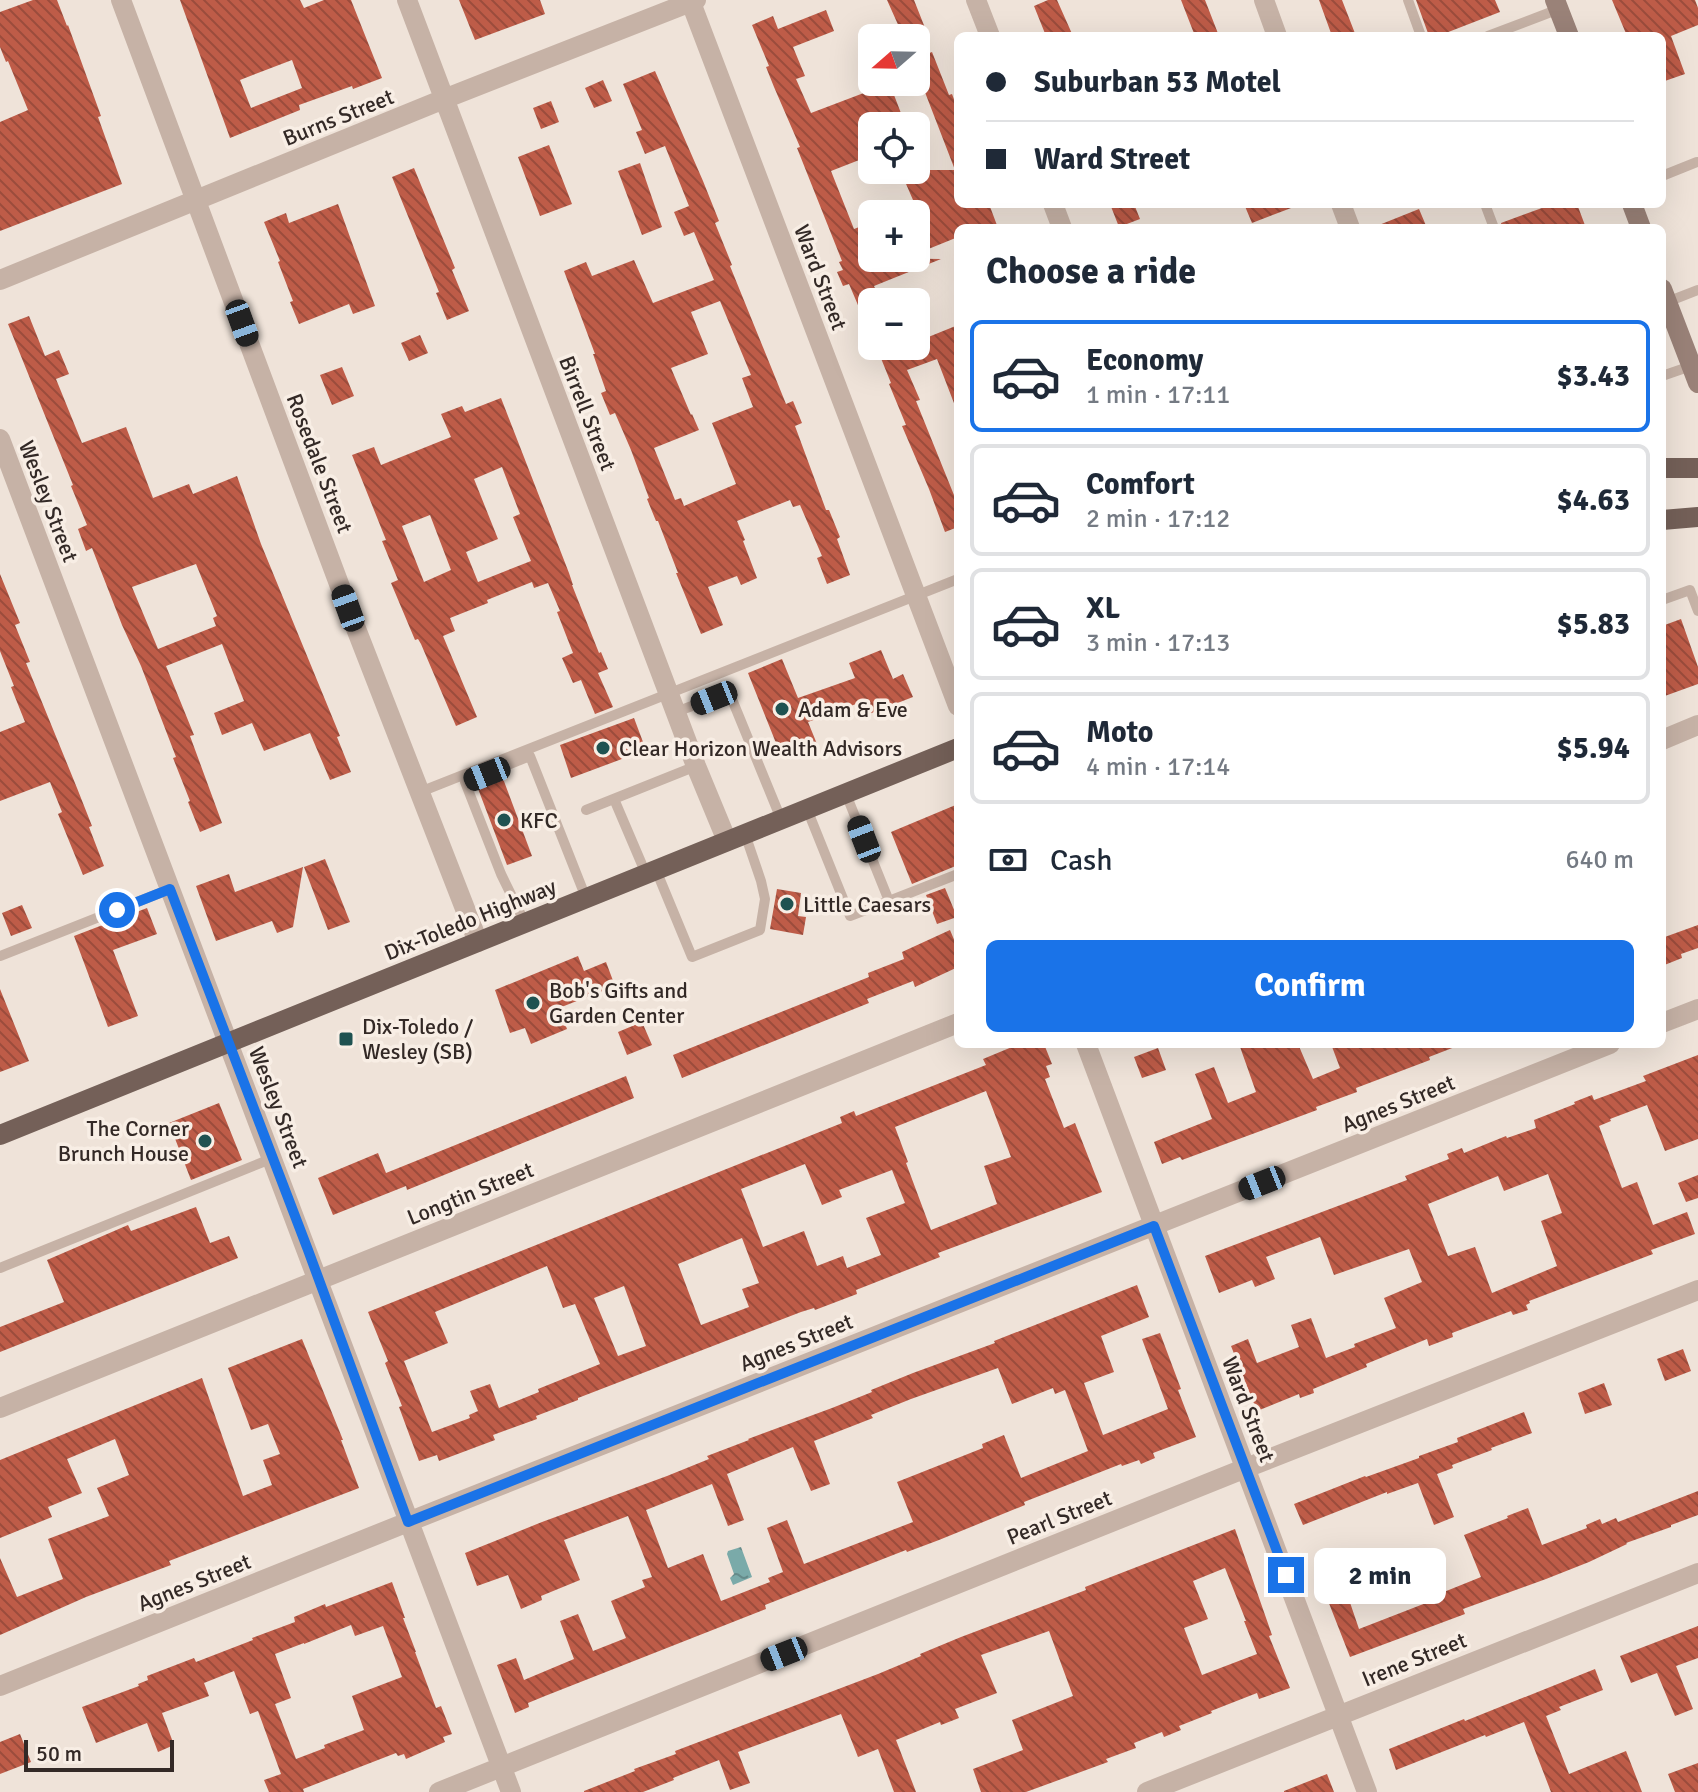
<!DOCTYPE html>
<html lang="en">
<head>
<meta charset="utf-8">
<style>
	body { margin:0; font-family:Signika,sans-serif; background:#f2f2f3; color:#1f2937; height:100vh; display:flex; flex-direction:column; font-size:30px; white-space:nowrap }
	* { box-sizing:border-box; margin:0 }
	p { font-size:26px; color:#747a83 }
	.icon { flex:none; width:44px; height:44px; fill:none; stroke:currentColor; stroke-width:2; stroke-linecap:round; stroke-linejoin:round }
	.map { position:relative; flex:1; overflow:hidden }
	.panel { position:absolute; left:954px; top:224px; width:712px; height:824px; display:flex; flex-direction:column; background:#fff; border-radius:12px; box-shadow:0 8px 32px #0002 }
	.panel>* { flex:none }
	.hud { position:absolute; left:954px; top:32px; width:712px; height:176px; border-radius:12px; box-shadow:0 8px 32px #0002; display:grid; align-content:center; height:176px; padding:0 32px; background:#fff }
	.needle { width:52px; rotate:250deg }
	.tools { position:absolute; left:858px; top:24px; display:grid; gap:16px }
	.tools a { display:grid; place-items:center; width:72px; height:72px; border-radius:12px; background:#fff; box-shadow:0 8px 32px #0002; font-size:40px }
	.scale { position:absolute; left:24px; bottom:20px; width:150px; box-sizing:border-box; padding-left:8px; border:4px solid #332926; border-top:0; font-size:22px; line-height:28px; white-space:nowrap; color:#332926; -webkit-text-stroke:6px #f8eee5; paint-order:stroke }
	.end { position:absolute; width:36px; height:36px; margin:-18px; border:10px solid #1a73e8; background:#fff; box-shadow:0 0 0 4px #fff }
	.from { border-radius:50% }
	.bubble { position:absolute; height:56px; border-radius:12px; background:#fff; box-shadow:0 8px 32px #0002; font-size:26px; font-weight:700; line-height:56px; text-align:center }
	.car { position:absolute; width:24px; height:48px; margin:-24px -12px; border-radius:10px; box-shadow:0 0 6px 2px #0007; background:linear-gradient(#222 24%,#8ab4d8 0 40%,#222 0 76%,#8ab4d8 0 86%,#222 0) }
	.hud b { display:flex; align-items:center; gap:28px; height:76px; font-size:30px }
	.hud b+b { border-top:2px solid #e0e1e3 }
	.hud i { width:20px; height:20px; background:#1f2937 }
	ul { padding:0; list-style:none }
	li { display:flex; align-items:center; gap:24px; height:112px; margin:0 16px 12px; padding:0 16px; border:4px solid #e0e1e3; border-radius:12px }
	li div { flex:1 }
	li b { display:block; font-size:30px }
	li em { font-style:normal; font-weight:700 }
	li.on { border-color:#1a73e8 }
	li>.icon { width:72px; height:72px; stroke-width:1.5 }
	h2 { padding:0 32px; font-size:36px; line-height:96px }
	.pay { display:flex; align-items:center; gap:20px; height:88px; padding:0 32px; font-size:30px }
	.pay p { margin-inline-start:auto }
	.button { display:flex; gap:16px; margin-top:auto; padding:16px 32px }
	.button a { flex:1; height:92px; border-radius:12px; background:#1a73e8; color:#fff; font-size:32px; font-weight:700; line-height:92px; text-align:center }
	.map>svg:first-child { display:block }
	.water { fill:url(#water-ripples) }
	.building { fill:url(#building-back-hatch); fill-rule:evenodd }
	.lines { fill:none; stroke-linecap:round; stroke-linejoin:round }
	.service { stroke:#c6b2a6; stroke-width:10 }
	.minor { stroke:#c6b2a6; stroke-width:20 }
	.secondary { stroke:#9a8278; stroke-width:20 }
	.primary { stroke:#746058; stroke-width:20 }
	.route { stroke:#1a73e8; stroke-width:10 }
	.poi-dot { fill:#1f5251; stroke:#f8eee5; stroke-width:3 }
	.labels { text-anchor:middle; stroke-width:7; stroke-linejoin:round; paint-order:stroke }
	.street-label { font-size:22px; fill:#332926; stroke:#f8eee5 }
	.poi-label { font-size:22px; fill:#332926; stroke:#f8eee5; text-anchor:start }
</style>
</head>
<body>
<div class="map">
<svg width="1698" height="1792" viewBox="0 0 1698 1792">
	<defs>
		<pattern id="water-ripples" width="26" height="14" patternUnits="userSpaceOnUse" patternTransform="scale(2)"><rect width="26" height="14" fill="#7aaaa9"/><path d="M2 4q2-2 4 0t4 0M15 11q2-2 4 0t4 0" fill="none" stroke="#658a89"/></pattern>
		<pattern id="building-back-hatch" width="6" height="6" patternUnits="userSpaceOnUse" patternTransform="scale(2)"><rect width="6" height="6" fill="#be5c48"/><path d="M-1 5l2 2M0 0l6 6M5-1l2 2" fill="none" stroke="#9b4c3c"/></pattern>
	</defs>
	<rect width="100%" height="100%" fill="#efe3d9"/>
	<path class="water" d="M741 1547 752 1577 733 1585 730 1578 734 1574 727 1554 728 1551Z"/>
	<path class="building" d="M33 0H57L67 26 68 25 101 116 98 117 122 184 0 231V122L28 110 8 61 6 62 0 47V12Z
		M180 0H300L304 8 324 0H351L382 78 353 89 352 86 299 105 300 110 230 138ZM292 60 302 88 251 108 240 80Z
		M459 0H540L545 14 475 40Z
		M887 0H914L929 38H904Z
		M1048 0H1057L1073 36H1046L1034 6Z
		M1181 0H1205L1219 36H1195Z
		M1319 0H1342L1356 36H1332Z
		M1416 0H1495L1500 12 1438 36H1429Z
		M1612 0H1695L1698 8V25L1671 36 1685 74 1662 82V36H1627Z
		M826 10 834 31 793 47 805 76 796 79 811 113 869 91 865 82H889L904 121 892 126H863L872 150V155L831 171 854 229 872 222V258L941 259 874 286 881 302H872V338L849 284 843 286 837 272 843 270 839 262 842 261 797 148 800 147 774 87 766 67 769 66 752 25 773 16 778 29Z
		M932 52 949 95 952 94 958 110V204H989L998 228H958V237L916 254V214L910 201 913 200 900 170H955L916 69V58Z
		M655 71 703 181 719 221 715 223 732 265 730 266 786 404 793 401 802 423 795 426 826 510H829L840 537 837 539 850 575 827 584 817 558 822 556 800 505 793 507 790 500 737 521 745 540 743 541 757 578 741 585 737 576 708 587 723 625 701 634 676 573H678L658 521H656L647 499 649 498 631 450 615 413 610 415 601 393 606 391 593 354H595L564 271 586 262 592 276 634 260 653 303 714 280 694 232 684 236 674 212 689 206 665 146 645 154 636 132 642 130 623 84ZM720 301 751 375 742 378 753 407 712 423 736 484 684 506 681 498 675 500 654 448 699 430 692 414 691 415 671 368 708 354 691 312Z
		M603 80 612 101 594 108 585 88Z
		M551 101 559 122 541 129 533 108Z
		M549 145 572 204 540 216 518 157Z
		M640 163 662 227 642 235 618 171Z
		M414 168 455 268 452 270 469 311 447 320 436 293 439 292 392 177Z
		M338 204 375 306 353 314 349 304 299 324 290 302 293 301 278 262 280 261 264 222 286 213 289 223Z
		M1110 204H1134L1140 219 1119 227Z
		M1244 204H1298L1299 205 1252 223Z
		M1553 204H1577L1586 228H1502L1501 223Z
		M1419 209 1427 228H1374V227Z
		M29 316 45 356 59 350 69 374 56 379 82 443 126 427 153 498 189 484 193 494 237 476 261 544 340 736 337 737 351 772 330 780 310 733 264 751 252 723 222 735 214 713 244 701 222 644 166 666 194 735 190 736 222 823 200 832 188 802 190 801 173 758 176 757 141 666 122 625 92 548 86 551 78 529 87 525 71 486 73 485 8 324ZM196 564 217 616 213 618 216 626 158 649 132 587Z
		M958 325V410L957 411 937 359 907 370 920 400 916 401 958 505V527L945 532 929 489 902 426 906 425 889 384 891 383 876 346H916V342Z
		M420 335 428 353 409 361 401 343Z
		M342 367 354 396 332 405 320 375Z
		M501 398 569 573 573 585H572L599 653 601 652 608 669 598 673 613 707 595 714 581 680 573 683 562 658 573 653 557 612 560 611 548 583 534 588 532 582 487 600 488 603 450 618 455 631 443 636 477 717 456 726 421 644 418 639 415 640 391 583 398 580 382 541 386 540 352 455 374 447 381 465 451 437 441 414 462 406 465 412ZM502 467 520 514 513 517 531 561 478 582 466 552 498 539 474 479ZM430 515 451 570 424 582 402 526Z
		M0 574 20 623 15 625 30 662 26 663 77 788 92 826 89 827 104 866 83 875 58 814 62 812 50 782 0 801V732L25 722 11 687 14 686 0 651Z
		M1681 619 1698 667V684L1662 697V626Z
		M881 650 893 679 903 674 913 697 869 714 864 701 808 722 817 744 782 758 748 673 782 659 798 698 855 678 849 663Z
		M634 718 646 750 571 778 560 745Z
		M502 776 532 856 507 865 477 786Z
		M958 804V865L912 884 891 832Z
		M325 859 350 922 328 930 304 867Z
		M303 867 293 927 277 933 272 921 216 941 196 886 229 874 235 892Z
		M945 888 957 917 937 924 926 895Z
		M777 889 801 893 798 916 806 917 803 935 770 929Z
		M22 905 32 928 11 936 2 913Z
		M147 908 157 934 113 950 138 1016 108 1027 74 936Z
		M1698 925V948L1681 954 1682 958 1662 966V938Z
		M950 930 958 949V967L915 987 913 981 867 999 869 1003 682 1078 673 1055 869 977 868 973 904 959 902 952Z
		M578 956 584 971 606 962 615 986 559 1008 567 1029 531 1044 525 1028 510 1033 495 990Z
		M0 989 29 1061 0 1072Z
		M642 1022 652 1045 627 1055 618 1032Z
		M1019 1044H1044L1052 1064 1046 1066 1050 1077 1045 1079 1064 1128 1075 1123 1102 1192 938 1253 940 1257 856 1290 857 1294 815 1310 814 1308 801 1312 578 1398V1400L536 1416 537 1419 493 1435 495 1440 439 1461 437 1455 419 1461 399 1407 402 1406 385 1363 388 1361 368 1312 842 1123 840 1117 854 1111 856 1116 986 1065 983 1059ZM986 1091 1011 1157 984 1166 997 1204 931 1230 906 1163 908 1162 895 1127ZM805 1164 822 1205 842 1197 839 1190 892 1170 905 1203 866 1218 881 1255 847 1268 843 1256 817 1266 804 1231 763 1247 741 1189ZM742 1238 759 1283 742 1289 749 1307 701 1325 678 1264ZM547 1266 563 1308 575 1304 600 1364 538 1389 539 1392 499 1408 490 1384 470 1391 478 1411 469 1415 470 1418 432 1432 404 1361 448 1343 435 1312ZM624 1286 646 1346 618 1356 594 1298Z
		M1239 1044H1298L1313 1079 1340 1068 1331 1044 1460 1045 1429 1057 1430 1060 1356 1088 1357 1092 1316 1107 1317 1110 1182 1160 1180 1157 1162 1164 1154 1142 1212 1119 1195 1074 1214 1067 1228 1103 1256 1092Z
		M1158 1048 1166 1070 1142 1078 1134 1057Z
		M1698 1055V1139L1665 1151 1647 1105 1610 1119 1611 1121 1599 1126 1622 1188 1637 1182 1653 1225 1687 1212 1695 1234 1651 1250 1653 1254 1529 1301 1530 1303 1526 1305 1528 1310 1513 1315 1511 1311 1452 1333 1453 1337 1429 1346 1427 1339 1366 1364 1367 1367 1313 1389 1314 1393 1300 1398 1299 1394 1257 1411 1231 1346 1248 1339 1257 1363 1299 1347 1291 1325 1311 1318 1326 1358 1355 1347 1354 1344 1396 1328 1384 1298 1422 1282 1409 1249 1334 1275 1320 1237 1266 1257 1275 1279 1255 1287 1252 1280 1219 1293 1205 1256 1407 1180 1405 1176 1449 1159 1447 1154 1462 1148 1464 1153 1506 1136 1507 1138 1536 1128 1534 1120 1575 1104 1574 1102 1592 1095 1594 1100 1646 1081 1643 1076ZM1548 1174 1562 1213 1541 1221 1557 1266 1492 1293 1475 1247 1448 1256 1428 1204 1498 1176 1504 1191Z
		M626 1076 634 1098 407 1190 406 1186 333 1215 318 1178 378 1153 386 1173Z
		M219 1103 242 1160 191 1180 169 1123Z
		M1698 1175V1198L1686 1202 1678 1183Z
		M196 1207 210 1243 229 1236 238 1258 0 1352V1327L64 1302 47 1260 128 1225 131 1231Z
		M1137 1285 1149 1317 1101 1336 1114 1372 1084 1383 1103 1435 1168 1409 1142 1339 1160 1333 1181 1389 1178 1390 1196 1437 1153 1453 1155 1458 1141 1464 1139 1460 1122 1466 1121 1464 1024 1502 1025 1505 939 1540 907 1552 906 1550 765 1605 766 1609 545 1696 528 1703 529 1707 515 1713 497 1665 516 1658 524 1680 574 1659 560 1621 578 1614 593 1651 626 1638 611 1601 645 1587 642 1580 652 1577 628 1516 564 1540 580 1580 541 1596 542 1600 521 1609 508 1575 477 1586 465 1553 542 1522 667 1476 709 1459 707 1456 749 1440 748 1439 832 1408 872 1392 871 1390 913 1373 995 1343 994 1341ZM998 1368 1012 1404 1053 1388 1055 1394 1065 1390 1088 1451 1021 1478 1004 1435 982 1444 983 1448 897 1482 913 1522 804 1564 787 1520 767 1528 783 1572 768 1578 770 1582 721 1601 703 1554 668 1568 646 1510 712 1484 728 1526 744 1520 727 1474 793 1447 811 1491 830 1484 814 1441 873 1418 871 1415 911 1399Z
		M302 1339 343 1440H341L359 1488 169 1561 171 1565 86 1597 0 1635V1558L17 1597 63 1579 48 1539 109 1516 97 1488 129 1475 115 1439 67 1459 82 1493 48 1507 52 1517 0 1538V1460L202 1378 243 1496 272 1485 263 1460 280 1454 268 1424 251 1430 228 1368Z
		M1683 1349 1691 1371 1665 1381 1657 1359Z
		M1604 1383 1612 1405 1585 1414 1578 1393Z
		M1524 1412 1532 1433 1491 1448 1492 1450 1452 1465 1453 1468 1437 1474 1454 1517 1434 1525 1418 1483 1387 1494V1492L1303 1525 1294 1504 1365 1476 1366 1477 1419 1458V1456L1458 1442 1457 1438Z
		M1698 1491V1515L1671 1525V1527L1626 1543 1627 1544 1589 1562 1546 1579 1463 1609 1465 1614 1350 1657 1323 1588 1343 1582 1359 1629 1426 1603 1424 1600 1481 1577 1464 1535 1508 1518 1507 1516 1528 1508 1542 1545 1587 1528 1586 1525 1600 1519 1602 1524 1616 1518 1618 1522Z
		M1235 1529 1272 1635 1269 1636 1290 1688 1259 1699 1257 1693 1211 1711 1212 1713 1179 1726 1181 1730 1164 1737 1162 1732 1134 1743 1136 1748 1106 1759 1108 1762 1026 1792H981L973 1769 1023 1750 1012 1720 1073 1696 1049 1631 981 1655 997 1693 955 1709 959 1718 941 1725 940 1722 896 1740 916 1792H894L878 1749 858 1757 841 1714 738 1752 750 1783 730 1790 719 1760 673 1778 674 1780 643 1792H584V1791L635 1771 634 1769 676 1754 675 1751 878 1674 921 1656 920 1654 961 1637 1086 1590 1085 1587ZM1225 1568 1246 1621H1244L1257 1654 1202 1675 1184 1628 1208 1619 1193 1581Z
		M392 1582 405 1618H403L416 1652H415L436 1708 441 1706 452 1734 443 1737 445 1742 406 1759 404 1754 398 1756 396 1753 303 1789 304 1792H269L264 1780 281 1774 258 1711 250 1714 234 1671 204 1683 209 1696 162 1713 174 1745 158 1752 147 1723 96 1743 82 1707 139 1686 138 1684 148 1680 147 1676 194 1658 196 1662 253 1640 252 1638 295 1622 294 1617 325 1604 326 1607ZM351 1625 355 1636 383 1626 402 1677 352 1696 364 1730 324 1745 325 1748 296 1759 275 1704 291 1698 275 1654 304 1643V1644Z
		M1698 1626V1658L1676 1666 1693 1709 1675 1716 1657 1673 1631 1683 1620 1656Z
		M1595 1669 1603 1690 1559 1707 1561 1710 1546 1716 1569 1774 1626 1751 1642 1792H1551L1524 1722 1486 1737 1485 1735 1396 1770 1389 1749 1464 1719 1465 1721Z
		M20 1734 31 1762 0 1774V1742Z
		M1698 1763V1792H1675L1668 1774Z
		M1327 1774 1334 1792H1284V1791Z"/>
	<g class="lines">
		<path class="service" d="M1408 0 1421 36
			M1488 36 1559 9
			M1662 176 1697 162
			M1485 204 1494 228
			M1667 302 1698 290
			M1662 376 1691 366
			M1662 600 1690 590 1698 611
			M676 712 729 692 781 819
			M420 792 958 579
			M614 799 646 874
			M807 809 850 916 889 901 846 794
			M586 810 696 766
			M656 870 692 957 760 930 765 899 761 881 745 834
			M889 901 958 874
			M525 923 501 874 465 782 530 756 586 898
			M0 956 170 889
			M0 1268 273 1158"/>
		<path class="minor" d="M121 0 348 608 478 942
			M407 0 696 766 727 841
			M690 0 958 706
			M976 0 990 36
			M1264 0 1277 36
			M1053 204 1062 228
			M1341 204 1350 228
			M0 280 444 99 696 0
			M0 439 511 1792
			M1662 740 1698 725
			M1662 1023 1698 1009
			M1086 1044 1367 1792
			M0 1408 958 1023
			M0 1686 408 1522 1610 1044
			M439 1792 1246 1468 1698 1290
			M1147 1792 1698 1573"/>
		<path class="secondary" d="M1555 0 1569 36
			M1632 204 1641 228
			M1662 289 1698 383"/>
		<path class="primary" d="M1662 468H1698
			M1662 520 1698 517
			M0 1135 958 748"/>
	</g>
	<g class="lines">
		<path class="route" d="M117 910 170 889 308 1250 408 1522 1154 1226 1286 1575"/>
	</g>
	<g class="poi-dot">
		<circle cx="782" cy="709" r="8"/>
		<circle cx="603" cy="748" r="8"/>
		<circle cx="504" cy="820" r="8"/>
		<circle cx="787" cy="904" r="8"/>
		<circle cx="533" cy="1003" r="8"/>
		<rect x="338" y="1031" width="16" height="16" rx="4"/>
		<circle cx="205" cy="1141" r="8"/>
	</g>
	<g class="labels">
		<g class="street-label">
			<text transform="translate(338 117) rotate(-22)" y="8">Burns Street</text>
			<text transform="translate(821 277) rotate(69)" y="8">Ward Street</text>
			<text transform="translate(588 413) rotate(69)" y="8">Birrell Street</text>
			<text transform="translate(320 463) rotate(69)" y="8">Rosedale Street</text>
			<text transform="translate(49 501) rotate(69)" y="8">Wesley Street</text>
			<text transform="translate(470 919) rotate(-22)" y="8">Dix-Toledo Highway</text>
			<text transform="translate(1398 1103) rotate(-22)" y="8">Agnes Street</text>
			<text transform="translate(279 1107) rotate(69)" y="8">Wesley Street</text>
			<text transform="translate(470 1193) rotate(-22)" y="8">Longtin Street</text>
			<text transform="translate(796 1342) rotate(-22)" y="8">Agnes Street</text>
			<text transform="translate(1249 1409) rotate(69)" y="8">Ward Street</text>
			<text transform="translate(1059 1517) rotate(-22)" y="8">Pearl Street</text>
			<text transform="translate(194 1582) rotate(-22)" y="8">Agnes Street</text>
			<text transform="translate(1414 1659) rotate(-22)" y="8">Irene Street</text>
		</g>
		<g class="poi-label">
			<text x="798" y="717">Adam &amp; Eve</text>
			<text x="619" y="756">Clear Horizon Wealth Advisors</text>
			<text x="520" y="828">KFC</text>
			<text x="803" y="912">Little Caesars</text>
			<text x="549" y="998">Bob's Gifts and<tspan x="549" dy="25">Garden Center</tspan></text>
			<text x="362" y="1034">Dix-Toledo /<tspan x="362" dy="25">Wesley (SB)</tspan></text>
			<text x="189" y="1136" text-anchor="end">The Corner<tspan x="189" dy="25">Brunch House</tspan></text>
		</g>
	</g>
</svg>
<div class="tools">
<a><svg class="needle" viewBox="-14 -14 28 28"><path d="M0-13l5 13h-10z" fill="#e53935"/><path d="M0 13l5-13h-10z" fill="#747a83"/></svg></a>
<a><svg class="icon" aria-label="locate" viewBox="0 0 24 24"><circle cx="12" cy="12" r="6"/><path d="M12 2v4M12 18v4M2 12h4M18 12h4"/></svg></a>
<a>+</a>
<a>−</a>
</div>
<div class="scale">50 m</div>
<i class="end from" style="left:117px;top:910px"></i>
<i class="end" style="left:1286px;top:1575px"></i>
<div class="bubble" style="left:1314px;top:1548px;width:132px">2 min</div>
<i class="car" style="left:242px;top:323px;rotate:160deg"></i>
<i class="car" style="left:348px;top:608px;rotate:340deg"></i>
<i class="car" style="left:714px;top:698px;rotate:248deg"></i>
<i class="car" style="left:487px;top:774px;rotate:248deg"></i>
<i class="car" style="left:864px;top:839px;rotate:339deg"></i>
<i class="car" style="left:1262px;top:1183px;rotate:248deg"></i>
<i class="car" style="left:784px;top:1654px;rotate:248deg"></i>
<div class="hud">
<b><i class="from"></i>Suburban 53 Motel</b>
<b><i></i>Ward Street</b>
</div>
<section class="panel">
<h2>Choose a ride</h2>
<ul>
<li class="on"><svg class="icon" aria-label="car" viewBox="0 0 24 24"><path d="M5 17H2v-5l4-1 3-4h7l3 4 3 1v5h-3M9 17h6M6 11h13"/><circle cx="7" cy="17" r="2"/><circle cx="17" cy="17" r="2"/></svg><div><b>Economy</b><p>1 min · 17:11</p></div><em>$3.43</em></li>
<li><svg class="icon" aria-label="car" viewBox="0 0 24 24"><path d="M5 17H2v-5l4-1 3-4h7l3 4 3 1v5h-3M9 17h6M6 11h13"/><circle cx="7" cy="17" r="2"/><circle cx="17" cy="17" r="2"/></svg><div><b>Comfort</b><p>2 min · 17:12</p></div><em>$4.63</em></li>
<li><svg class="icon" aria-label="car" viewBox="0 0 24 24"><path d="M5 17H2v-5l4-1 3-4h7l3 4 3 1v5h-3M9 17h6M6 11h13"/><circle cx="7" cy="17" r="2"/><circle cx="17" cy="17" r="2"/></svg><div><b>XL</b><p>3 min · 17:13</p></div><em>$5.83</em></li>
<li><svg class="icon" aria-label="car" viewBox="0 0 24 24"><path d="M5 17H2v-5l4-1 3-4h7l3 4 3 1v5h-3M9 17h6M6 11h13"/><circle cx="7" cy="17" r="2"/><circle cx="17" cy="17" r="2"/></svg><div><b>Moto</b><p>4 min · 17:14</p></div><em>$5.94</em></li>
</ul>
<div class="pay"><svg class="icon" aria-label="cash" viewBox="0 0 24 24"><path d="M3 7h18v10H3z"/><circle cx="12" cy="12" r="2"/></svg>Cash<p>640 m</p></div>
<div class="button"><a>Confirm</a></div>
</section>
</div>
</body>
</html>
